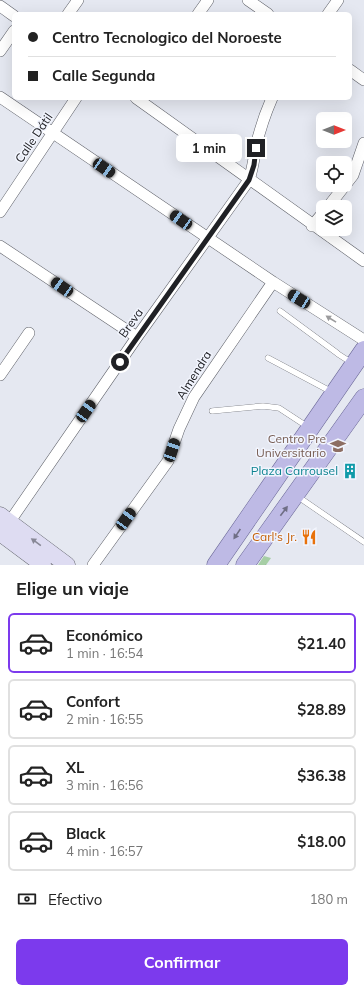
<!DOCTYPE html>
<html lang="es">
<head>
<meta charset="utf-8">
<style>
	body { margin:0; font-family:Mulish,sans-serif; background:#f2f2f2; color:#222; height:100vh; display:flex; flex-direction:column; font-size:15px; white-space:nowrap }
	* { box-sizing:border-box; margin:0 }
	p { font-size:13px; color:#767676 }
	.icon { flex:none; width:22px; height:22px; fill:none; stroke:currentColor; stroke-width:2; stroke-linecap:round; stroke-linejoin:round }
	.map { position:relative; height:565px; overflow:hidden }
	.details { display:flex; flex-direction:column; background:#fff; flex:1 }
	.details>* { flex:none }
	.banner { position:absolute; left:12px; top:12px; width:340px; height:88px; border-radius:6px; box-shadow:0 4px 16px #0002; display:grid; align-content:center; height:88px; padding:0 16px; background:#fff }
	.needle { width:26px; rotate:90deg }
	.fabs { position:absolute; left:316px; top:112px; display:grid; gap:8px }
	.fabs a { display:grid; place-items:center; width:36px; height:36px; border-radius:6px; background:#fff; box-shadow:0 4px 16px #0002; font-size:20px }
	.end { position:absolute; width:18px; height:18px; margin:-9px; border:5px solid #202125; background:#fff; box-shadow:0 0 0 2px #fff }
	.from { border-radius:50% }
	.bubble { position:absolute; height:28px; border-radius:6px; background:#fff; box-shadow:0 4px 16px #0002; font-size:13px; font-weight:700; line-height:28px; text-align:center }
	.car { position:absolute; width:12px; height:24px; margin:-12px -6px; border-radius:5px; box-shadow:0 0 3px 1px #0007; background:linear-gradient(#222 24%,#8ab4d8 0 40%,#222 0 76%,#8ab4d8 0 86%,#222 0) }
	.banner b { display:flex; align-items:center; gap:14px; height:38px; font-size:15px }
	.banner b+b { border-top:1px solid #e0e0e0 }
	.banner i { width:10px; height:10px; background:#222 }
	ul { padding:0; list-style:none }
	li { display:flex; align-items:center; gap:12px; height:60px; margin:0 8px 6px; padding:0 8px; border:2px solid #e0e0e0; border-radius:6px }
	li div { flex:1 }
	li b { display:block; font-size:15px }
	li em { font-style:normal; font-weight:700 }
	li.selected { border-color:#7c3aed }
	li>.icon { width:36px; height:36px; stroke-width:1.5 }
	h2 { padding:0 16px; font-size:18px; line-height:48px }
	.pay { display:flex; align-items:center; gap:10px; height:44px; padding:0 16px; font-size:15px }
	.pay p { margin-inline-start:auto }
	.primary-button { display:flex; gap:8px; margin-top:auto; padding:8px 16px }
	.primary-button a { flex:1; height:46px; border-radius:6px; background:#7c3aed; color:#fff; font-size:16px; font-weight:700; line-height:46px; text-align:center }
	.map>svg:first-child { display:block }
	.grass { fill:url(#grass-tufts) }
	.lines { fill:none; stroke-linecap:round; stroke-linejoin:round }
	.lane-casing { stroke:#5e6068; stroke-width:6 }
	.street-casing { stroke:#5e6068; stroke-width:12 }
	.secondary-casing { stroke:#5e6068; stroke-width:17 }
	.primary-casing { stroke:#6a6796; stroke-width:19 }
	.lane { stroke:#fff; stroke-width:5.5 }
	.street { stroke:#fff; stroke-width:11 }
	.secondary { stroke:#dedcf2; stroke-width:16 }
	.primary { stroke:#bebae5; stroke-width:18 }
	.oneway { fill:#9b9b9d }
	.oneway2 { fill:#6f6e85 }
	.oneway3 { fill:#888896 }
	.route { stroke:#202125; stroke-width:5 }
	.labels { text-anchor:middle; stroke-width:3; stroke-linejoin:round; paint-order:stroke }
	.street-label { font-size:12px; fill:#202125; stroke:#f2f5fe }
	.education-label { font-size:12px; fill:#785e54; stroke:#f2f5fe; text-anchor:end }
	.culture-label { font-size:12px; fill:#0d838f; stroke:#f2f5fe; text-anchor:end }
	.food-label { font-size:12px; fill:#c56008; stroke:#f2f5fe; text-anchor:end }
</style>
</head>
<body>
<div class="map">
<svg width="364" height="565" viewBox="0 0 364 565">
	<defs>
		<pattern id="grass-tufts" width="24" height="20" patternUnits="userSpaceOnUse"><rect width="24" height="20" fill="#a6cea5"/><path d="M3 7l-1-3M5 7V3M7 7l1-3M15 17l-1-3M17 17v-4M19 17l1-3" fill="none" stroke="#8fb18e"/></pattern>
	</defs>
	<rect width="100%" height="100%" fill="#e5e8f1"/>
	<path class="grass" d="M264 556 271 558 266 565H258Z"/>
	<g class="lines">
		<defs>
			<path id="lane" d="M280 311 337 353
				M338 354 352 363
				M268 358 332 392
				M212 411 263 406 279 408 308 427
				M297 496 364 542"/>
			<path id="street" d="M248 0 268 14
				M0 6 14 16
				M68 14 78 0
				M198 14 208 0
				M328 14 338 0
				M0 51 14 31
				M350 70 364 80
				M0 97 273 282 364 340
				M136 98 364 261
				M328 207 353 175 364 143
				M0 212 76 98
				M312 226 323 213
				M0 246 137 337
				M0 375 29 333
				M6 527 137 337 249 180C253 168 254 158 256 146 260 129 265 114 272 98
				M93 565 168 461 179 429 194 397 273 282"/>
			<path id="secondary" d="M0 515 67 565
				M0 533 43 565"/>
			<path id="primary" d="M216 565 364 350
				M245 565 364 398"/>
		</defs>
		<use href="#lane" class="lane-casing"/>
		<use href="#street" class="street-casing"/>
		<use href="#secondary" class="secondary-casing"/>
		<use href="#primary" class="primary-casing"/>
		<use href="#lane" class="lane"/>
		<use href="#street" class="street"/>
		<use href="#secondary" class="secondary"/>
		<use href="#primary" class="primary"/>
	</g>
	<defs><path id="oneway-solid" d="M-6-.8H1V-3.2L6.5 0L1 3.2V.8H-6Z"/></defs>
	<use class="oneway" href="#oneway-solid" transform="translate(331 319) rotate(-148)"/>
	<g class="oneway2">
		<use href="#oneway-solid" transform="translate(284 511) rotate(-53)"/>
		<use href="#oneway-solid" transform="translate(237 534) rotate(124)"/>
	</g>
	<use class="oneway3" href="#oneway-solid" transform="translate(36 542) rotate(-144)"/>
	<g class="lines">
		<path class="route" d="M120 362 249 180 254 165 256 148"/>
	</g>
	<defs>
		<symbol id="university-bare" viewBox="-9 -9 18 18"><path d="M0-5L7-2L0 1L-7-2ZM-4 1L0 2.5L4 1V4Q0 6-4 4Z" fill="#8d6e63" stroke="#f2f5fe" stroke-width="2.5" paint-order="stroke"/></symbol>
		<symbol id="building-bare" viewBox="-9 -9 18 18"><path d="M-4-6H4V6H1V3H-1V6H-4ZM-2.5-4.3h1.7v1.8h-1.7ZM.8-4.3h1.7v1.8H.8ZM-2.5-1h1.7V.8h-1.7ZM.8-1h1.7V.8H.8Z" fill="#0f9aa8" stroke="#f2f5fe" stroke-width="2.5" paint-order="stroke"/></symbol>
		<symbol id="restaurant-bare" viewBox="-9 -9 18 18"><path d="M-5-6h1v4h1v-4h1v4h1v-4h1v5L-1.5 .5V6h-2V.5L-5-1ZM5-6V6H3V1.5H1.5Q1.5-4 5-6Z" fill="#e8710a" stroke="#f2f5fe" stroke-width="2.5" paint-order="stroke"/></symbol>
	</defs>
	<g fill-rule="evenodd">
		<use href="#university-bare" x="327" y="435" width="22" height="22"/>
		<use href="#building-bare" x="339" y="460" width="22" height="22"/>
		<use href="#restaurant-bare" x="298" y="526" width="22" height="22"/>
	</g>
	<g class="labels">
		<g class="street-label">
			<text transform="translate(34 138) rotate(-56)" y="4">Calle Dátil</text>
			<text transform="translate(131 323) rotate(-55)" y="4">Breva</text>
			<text transform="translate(194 375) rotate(-58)" y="4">Almendra</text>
		</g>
		<g class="education-label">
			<text x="326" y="443">Centro Pre<tspan x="326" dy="14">Universitario</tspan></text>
		</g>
		<g class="culture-label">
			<text x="338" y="475">Plaza Carrousel</text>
		</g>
		<g class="food-label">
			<text x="297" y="541">Carl's Jr.</text>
		</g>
	</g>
</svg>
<div class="fabs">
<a><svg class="needle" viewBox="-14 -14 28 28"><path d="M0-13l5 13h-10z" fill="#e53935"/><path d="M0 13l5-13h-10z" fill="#767676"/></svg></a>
<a><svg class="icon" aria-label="locate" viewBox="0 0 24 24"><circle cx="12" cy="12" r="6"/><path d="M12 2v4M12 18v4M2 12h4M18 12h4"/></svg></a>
<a><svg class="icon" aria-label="layers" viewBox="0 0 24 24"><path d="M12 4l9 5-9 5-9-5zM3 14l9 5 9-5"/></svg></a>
</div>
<i class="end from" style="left:120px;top:362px"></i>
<i class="end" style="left:256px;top:148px"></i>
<div class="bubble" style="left:176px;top:134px;width:66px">1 min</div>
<i class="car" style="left:104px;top:168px;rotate:124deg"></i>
<i class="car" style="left:181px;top:220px;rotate:304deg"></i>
<i class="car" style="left:62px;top:287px;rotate:304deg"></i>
<i class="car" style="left:299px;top:299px;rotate:302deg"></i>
<i class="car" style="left:86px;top:411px;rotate:35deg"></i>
<i class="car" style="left:172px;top:450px;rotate:18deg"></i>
<i class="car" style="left:126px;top:519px;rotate:36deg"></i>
<div class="banner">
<b><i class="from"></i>Centro Tecnologico del Noroeste</b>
<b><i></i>Calle Segunda</b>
</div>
</div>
<section class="details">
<h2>Elige un viaje</h2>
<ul>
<li class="selected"><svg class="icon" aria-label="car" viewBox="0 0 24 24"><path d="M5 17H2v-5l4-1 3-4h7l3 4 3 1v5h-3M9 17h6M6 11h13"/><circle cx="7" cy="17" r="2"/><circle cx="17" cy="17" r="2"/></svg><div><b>Económico</b><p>1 min · 16:54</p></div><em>$21.40</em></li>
<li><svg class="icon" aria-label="car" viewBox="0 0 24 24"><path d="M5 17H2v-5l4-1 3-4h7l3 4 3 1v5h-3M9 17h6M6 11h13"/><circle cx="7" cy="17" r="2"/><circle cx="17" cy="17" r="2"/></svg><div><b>Confort</b><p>2 min · 16:55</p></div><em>$28.89</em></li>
<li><svg class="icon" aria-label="car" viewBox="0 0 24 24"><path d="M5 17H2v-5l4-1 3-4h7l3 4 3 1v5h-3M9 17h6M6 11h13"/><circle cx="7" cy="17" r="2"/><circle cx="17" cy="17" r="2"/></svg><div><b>XL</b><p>3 min · 16:56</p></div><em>$36.38</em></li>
<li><svg class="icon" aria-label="car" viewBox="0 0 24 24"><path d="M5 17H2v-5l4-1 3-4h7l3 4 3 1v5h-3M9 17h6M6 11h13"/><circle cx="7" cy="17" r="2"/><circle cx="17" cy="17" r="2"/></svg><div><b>Black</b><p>4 min · 16:57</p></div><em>$18.00</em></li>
</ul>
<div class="pay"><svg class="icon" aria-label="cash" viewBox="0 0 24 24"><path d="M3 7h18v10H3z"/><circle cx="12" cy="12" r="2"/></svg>Efectivo<p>180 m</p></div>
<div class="primary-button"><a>Confirmar</a></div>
</section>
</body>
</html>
